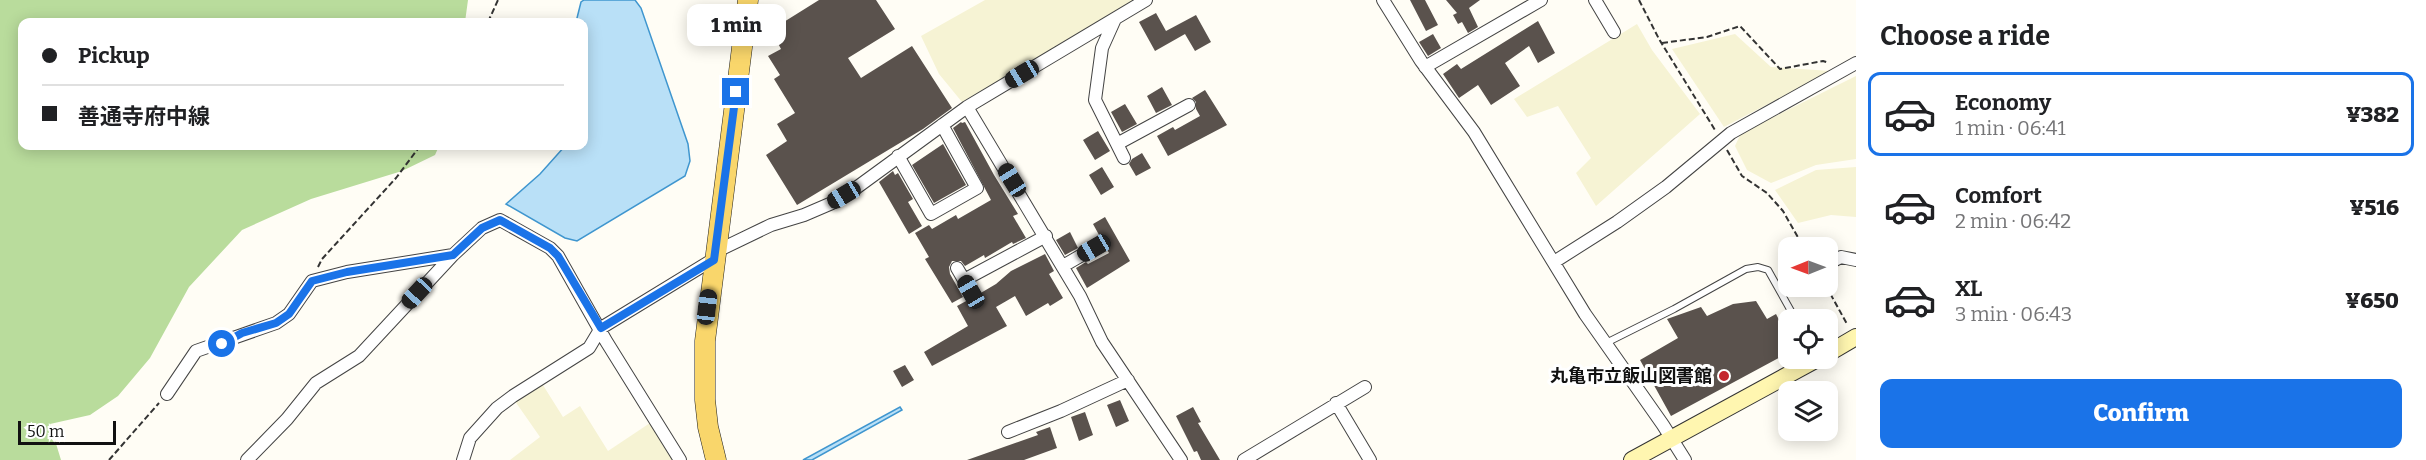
<!DOCTYPE html>
<html lang="en">
<head>
<meta charset="utf-8">
<style>
	body { margin:0; font-family:Bitter,"Noto Sans JP",serif; background:#f6f6f6; color:#202124; height:100vh; display:flex; flex-direction:column; font-size:22px; white-space:nowrap }
	* { box-sizing:border-box; margin:0 }
	p { font-size:20px; color:#757577 }
	.icon { flex:none; width:33px; height:33px; fill:none; stroke:currentColor; stroke-width:2; stroke-linecap:round; stroke-linejoin:round }
	.map { position:relative; flex:1; overflow:hidden }
	.drawer { display:flex; flex-direction:column; background:#fff; width:570px }
	.drawer>* { flex:none }
	.top-card { position:absolute; left:18px; top:18px; width:570px; height:132px; border-radius:12px; box-shadow:0 3px 15px #0003; display:grid; align-content:center; height:132px; padding:0 24px; background:#fff }
	.needle { width:39px; rotate:269deg }
	.tools { position:absolute; left:1778px; top:237px; display:grid; gap:12px }
	.tools a { display:grid; place-items:center; width:60px; height:60px; border-radius:12px; background:#fff; box-shadow:0 3px 15px #0003; font-size:30px }
	.scale { position:absolute; left:18px; bottom:15px; width:98px; box-sizing:border-box; padding-left:6px; border:3px solid #111; border-top:0; font-size:16px; line-height:21px; white-space:nowrap; color:#111; -webkit-text-stroke:4px #fff; paint-order:stroke }
	.end { position:absolute; width:27px; height:27px; margin:-14px; border:8px solid #1a73e8; background:#fff; box-shadow:0 0 0 3px #fff }
	.from { border-radius:50% }
	.bubble { position:absolute; height:42px; border-radius:12px; background:#fff; box-shadow:0 3px 15px #0003; font-size:20px; font-weight:800; line-height:42px; text-align:center }
	.car { position:absolute; width:18px; height:36px; margin:-18px -9px; border-radius:8px; box-shadow:0 0 4px 2px #0007; background:linear-gradient(#222 24%,#8ab4d8 0 40%,#222 0 76%,#8ab4d8 0 86%,#222 0) }
	.top-card b { display:flex; align-items:center; gap:21px; height:57px; font-size:22px }
	.top-card b+b { border-top:2px solid #e0e0e0 }
	.top-card i { width:15px; height:15px; background:#202124 }
	ul { padding:0; list-style:none }
	li { display:flex; align-items:center; gap:18px; height:84px; margin:0 12px 9px; padding:0 12px; border:3px solid transparent; border-radius:12px }
	li div { flex:1 }
	li b { display:block; font-size:22px }
	li em { font-style:normal; font-weight:800 }
	li.on { border-color:#1a73e8 }
	li>.icon { width:54px; height:54px; stroke-width:1.5 }
	h2 { padding:0 24px; font-size:27px; line-height:72px }
	.primary-button { display:flex; gap:12px; margin-top:auto; padding:12px 24px }
	.primary-button a { flex:1; height:69px; border-radius:12px; background:#1a73e8; color:#fff; font-size:24px; font-weight:800; line-height:69px; text-align:center }
	main { display:flex; flex:1; min-height:0 }
	.map>svg:first-child { display:block }
	.farmland { fill:#f6f3d4 }
	.forest { fill:#b9dc9c }
	.water { fill:#b9e0f7; stroke:#3f96cf; stroke-width:1.5 }
	.building { fill:#5a524d }
	.lines { fill:none; stroke-linecap:round; stroke-linejoin:round }
	.lane-casing { stroke:#444; stroke-width:8 }
	.street-casing { stroke:#444; stroke-width:14 }
	.secondary-casing { stroke:#333; stroke-width:18 }
	.primary-casing { stroke:#222; stroke-width:21 }
	.path { stroke:#333; stroke-width:2; stroke-dasharray:6 3; stroke-linecap:butt }
	.lane { stroke:#fff; stroke-width:6 }
	.street { stroke:#fff; stroke-width:12 }
	.secondary { stroke:#fff6b0; stroke-width:16 }
	.primary { stroke:#f9d66b; stroke-width:20 }
	.route { stroke:#1a73e8; stroke-width:8 }
	.poi-dot { fill:#c4262e; stroke:#fff; stroke-width:2 }
	.labels { text-anchor:middle; stroke-width:6; stroke-linejoin:round; paint-order:stroke }
	.poi-label { font-size:18px; font-weight:bold; fill:#111; stroke:#fff; text-anchor:end }
</style>
</head>
<body>
<main>
<div class="map">
<svg width="1856" height="460" viewBox="0 0 1856 460">
	<rect width="100%" height="100%" fill="#fffdf5"/>
	<path class="farmland" d="M985 0H1138L962 102 939 74 921 36Z
		M1637 24 1652 50 1700 114 1596 206 1576 173 1591 158 1558 106 1527 117 1514 99Z
		M1735 34 1771 67 1831 71 1724 127 1672 49Z
		M1856 76V159L1816 165 1771 183 1747 170 1735 146 1741 133Z
		M1856 167V217L1831 215 1798 223 1775 190 1816 170Z
		M536 374 563 417 580 406 608 451 653 421 675 460H510L540 437 510 394Z"/>
	<path class="forest" d="M0 0H468L465 22H22V146H439L435 155 402 171 311 199 242 230 189 287 150 358 118 396 90 415 50 424 61 460H0Z"/>
	<path class="water" d="M584 0H635L641 8 688 144 690 161 685 176 577 241 565 238 506 204 540 174 565 146H584V22H576L581 2Z
		M900 407 902 410 812 460H803Z"/>
	<path class="building" d="M819 0H876L895 29 848 58 861 78 912 46 952 108 923 129 797 205 766 155 787 141 777 124 795 113 774 79 780 75 768 56 781 49 771 30Z
		M1410 0H1425L1438 25 1426 31Z
		M1446 0H1480L1469 8 1478 27 1468 33 1462 22 1458 24 1453 15 1457 13Z
		M1156 13 1166 31 1196 15 1211 42 1195 51 1185 34 1155 51 1139 22Z
		M1538 21 1555 53 1538 63 1529 46 1505 63 1520 86 1491 105 1478 85 1459 98 1443 74 1457 64 1461 69Z
		M1433 34 1441 48 1428 56 1419 42Z
		M1162 87 1172 105 1156 113 1147 96Z
		M1205 90 1227 125 1168 156 1157 136 1173 127 1175 130 1200 116 1196 109V102L1192 98Z
		M1125 104 1137 124 1122 132 1111 112Z
		M961 122 962 123 965 122 994 175 1018 214 1013 216 1026 238 1013 244 1012 242 985 258 984 255 965 266 961 261H952L949 267 950 274 963 297 952 303 925 259 929 257 915 233 929 225 932 229 956 215 958 219 991 200 953 128Z
		M1098 131 1110 151 1095 160 1083 140Z
		M943 144 966 185 934 203 912 165Z
		M1142 153 1151 168 1136 176 1129 164 1132 159Z
		M1102 167 1114 187 1101 195 1089 175Z
		M893 171 895 175 898 173 913 199 908 202 922 226 909 234 879 182Z
		M1105 217 1130 261 1087 288 1076 268 1086 262 1088 264 1109 253 1093 224Z
		M1070 232 1078 248 1065 255 1056 240Z
		M1045 254 1054 271 1049 274 1063 298 1050 306 1048 303 1026 316 1015 296 996 307 1007 326 932 366 924 352 968 326 957 306 968 300 976 299 979 294 996 284 1011 271Z
		M1756 301 1767 319 1776 314 1788 337V353L1671 416 1640 360 1678 338 1667 319 1701 307 1707 316 1733 304Z
		M905 365 914 380 902 387 893 371Z
		M1120 400 1129 421 1116 427 1107 405Z
		M1193 407 1201 422 1198 423 1220 460H1201L1197 451 1194 452 1176 416Z
		M1085 412 1093 435 1079 441 1071 417Z
		M1050 427 1057 448 1024 460H967L1038 435 1036 432Z"/>
	<g class="lines">
		<defs>
			<path id="lane" d="M1606 343 1674 309 1746 269 1758 267 1768 270 1796 320"/>
			<path id="street" d="M1383 0 1421 61 1474 132 1585 314 1663 425 1685 460
				M1595 0 1614 32
				M1115 19 1102 48 1095 100 1124 158
				M1425 67 1541 0
				M967 107 1080 296 1102 342 1181 460
				M1117 144 1189 105
				M898 156 931 214 977 188 942 125
				M715 252 771 225 804 215 832 203 856 188 967 107 1146 0
				M1554 262 1617 222 1666 187 1731 133 1856 63
				M1827 264 1841 257 1856 260
				M1063 266 1094 248
				M957 268 971 292
				M964 280 1046 236
				M167 394 196 351 276 323 289 314 312 281 347 272 453 255
				M1336 403 1370 460
				M1008 432 1061 411 1128 380
				M247 460 287 419 316 383 359 356 453 255 482 228 500 220 550 248 558 256 606 341 680 460
				M463 460 470 438 497 408 513 396 589 348 601 328 714 259
				M1244 460 1365 387"/>
			<path id="secondary" d="M1827 354 1856 337
				M1632 460 1819 358"/>
			<path id="primary" d="M716 460 708 427 705 400V341L748 0"/>
		</defs>
		<use href="#lane" class="lane-casing"/>
		<use href="#street" class="street-casing"/>
		<use href="#secondary" class="secondary-casing"/>
		<use href="#primary" class="primary-casing"/>
		<path class="path" d="M1639 0 1659 39 1715 130
			M488 22 498 0
			M1662 43 1707 37 1740 26 1780 69 1823 61 1829 63
			M1727 150 1742 176 1767 193 1783 211 1804 248
			M318 267 322 259 396 178 420 146
			M1826 286 1847 324
			M109 460 159 403"/>
		<use href="#lane" class="lane"/>
		<use href="#street" class="street"/>
		<use href="#secondary" class="secondary"/>
		<use href="#primary" class="primary"/>
	</g>
	<g class="lines">
		<path class="route" d="M222 344 242 333 276 323 289 314 312 281 347 272 453 255 482 228 500 220 550 248 558 256 601 328 714 260 736 92"/>
	</g>
	<circle class="poi-dot" cx="1724" cy="376" r="6"/>
	<g class="labels">
		<g class="poi-label">
			<text x="1712" y="382">丸亀市立飯山図書館</text>
		</g>
	</g>
</svg>
<div class="tools">
<a><svg class="needle" viewBox="-14 -14 28 28"><path d="M0-13l5 13h-10z" fill="#e53935"/><path d="M0 13l5-13h-10z" fill="#757577"/></svg></a>
<a><svg class="icon" aria-label="locate" viewBox="0 0 24 24"><circle cx="12" cy="12" r="6"/><path d="M12 2v4M12 18v4M2 12h4M18 12h4"/></svg></a>
<a><svg class="icon" aria-label="layers" viewBox="0 0 24 24"><path d="M12 4l9 5-9 5-9-5zM3 14l9 5 9-5"/></svg></a>
</div>
<div class="scale">50 m</div>
<i class="end from" style="left:222px;top:344px"></i>
<i class="end" style="left:736px;top:92px"></i>
<div class="bubble" style="left:687px;top:4px;width:99px">1 min</div>
<i class="car" style="left:1022px;top:74px;rotate:239deg"></i>
<i class="car" style="left:1012px;top:180px;rotate:328deg"></i>
<i class="car" style="left:844px;top:195px;rotate:239deg"></i>
<i class="car" style="left:1094px;top:248px;rotate:240deg"></i>
<i class="car" style="left:971px;top:292px;rotate:330deg"></i>
<i class="car" style="left:417px;top:293px;rotate:223deg"></i>
<i class="car" style="left:707px;top:307px;rotate:7deg"></i>
<div class="top-card">
<b><i class="from"></i>Pickup</b>
<b><i></i>善通寺府中線</b>
</div>
</div>
<section class="drawer">
<h2>Choose a ride</h2>
<ul>
<li class="on"><svg class="icon" aria-label="car" viewBox="0 0 24 24"><path d="M5 17H2v-5l4-1 3-4h7l3 4 3 1v5h-3M9 17h6M6 11h13"/><circle cx="7" cy="17" r="2"/><circle cx="17" cy="17" r="2"/></svg><div><b>Economy</b><p>1 min · 06:41</p></div><em>¥382</em></li>
<li><svg class="icon" aria-label="car" viewBox="0 0 24 24"><path d="M5 17H2v-5l4-1 3-4h7l3 4 3 1v5h-3M9 17h6M6 11h13"/><circle cx="7" cy="17" r="2"/><circle cx="17" cy="17" r="2"/></svg><div><b>Comfort</b><p>2 min · 06:42</p></div><em>¥516</em></li>
<li><svg class="icon" aria-label="car" viewBox="0 0 24 24"><path d="M5 17H2v-5l4-1 3-4h7l3 4 3 1v5h-3M9 17h6M6 11h13"/><circle cx="7" cy="17" r="2"/><circle cx="17" cy="17" r="2"/></svg><div><b>XL</b><p>3 min · 06:43</p></div><em>¥650</em></li>
</ul>
<div class="primary-button"><a>Confirm</a></div>
</section>
</main>
</body>
</html>
